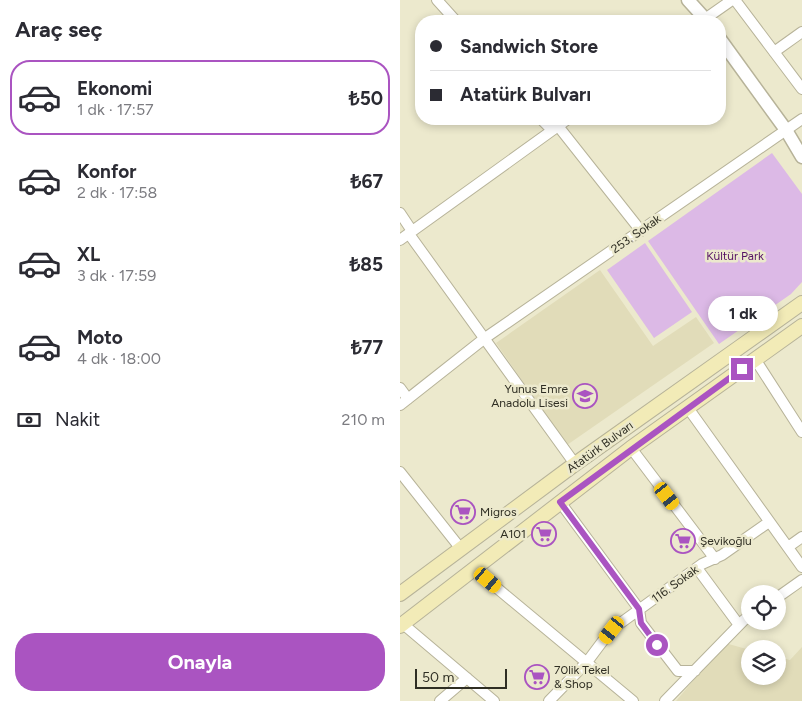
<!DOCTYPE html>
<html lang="tr">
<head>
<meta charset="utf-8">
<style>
	body { margin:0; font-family:Figtree,sans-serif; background:#f7f7f7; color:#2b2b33; height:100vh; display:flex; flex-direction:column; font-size:19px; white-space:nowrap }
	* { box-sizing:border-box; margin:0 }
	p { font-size:16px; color:#7c7c81 }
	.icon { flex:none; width:28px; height:28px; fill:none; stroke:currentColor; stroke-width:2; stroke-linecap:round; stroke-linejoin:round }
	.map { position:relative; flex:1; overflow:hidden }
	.sheet { display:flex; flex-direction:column; background:#fff; width:400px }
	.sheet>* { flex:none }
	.guide { position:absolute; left:15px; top:15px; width:311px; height:110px; border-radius:20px; box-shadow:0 2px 8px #0003; display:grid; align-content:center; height:110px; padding:0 15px; background:#fff }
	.controls { position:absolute; left:341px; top:585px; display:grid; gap:10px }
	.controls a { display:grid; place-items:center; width:45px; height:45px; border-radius:50%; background:#fff; box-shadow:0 2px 8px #0003; font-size:25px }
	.scale { position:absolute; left:15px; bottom:12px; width:92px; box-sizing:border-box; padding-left:5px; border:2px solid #2f2e23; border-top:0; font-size:14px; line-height:18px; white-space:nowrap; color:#2f2e23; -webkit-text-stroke:4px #ece9cd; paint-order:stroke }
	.end { position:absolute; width:22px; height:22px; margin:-11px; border:6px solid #aa54c1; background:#fff; box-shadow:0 0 0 2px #fff }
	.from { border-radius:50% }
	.bubble { position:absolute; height:35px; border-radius:18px; background:#fff; box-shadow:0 2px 8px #0003; font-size:16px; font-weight:700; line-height:35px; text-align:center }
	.car { position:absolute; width:15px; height:30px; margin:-15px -8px; border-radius:6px; box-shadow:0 0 4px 1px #0007; background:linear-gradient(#f5c518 24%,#345 0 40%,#f5c518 0 76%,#345 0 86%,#f5c518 0) }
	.guide b { display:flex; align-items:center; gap:18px; height:48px; font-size:19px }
	.guide b+b { border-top:1px solid #e1e1e2 }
	.guide i { width:12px; height:12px; background:#2b2b33 }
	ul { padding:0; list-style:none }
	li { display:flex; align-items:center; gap:15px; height:75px; margin:0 10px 8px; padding:0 5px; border:2px solid transparent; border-radius:20px }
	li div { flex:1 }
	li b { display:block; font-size:19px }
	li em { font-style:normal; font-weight:700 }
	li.active { border-color:#aa54c1 }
	li>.icon { width:45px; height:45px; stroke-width:1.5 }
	h2 { padding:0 15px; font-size:22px; line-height:60px }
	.pay { display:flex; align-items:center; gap:12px; height:55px; padding:0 15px; font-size:19px }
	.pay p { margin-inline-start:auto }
	.cta { display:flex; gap:10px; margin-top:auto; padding:10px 15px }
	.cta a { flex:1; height:58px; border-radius:20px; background:#aa54c1; color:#fff; font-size:20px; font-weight:700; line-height:58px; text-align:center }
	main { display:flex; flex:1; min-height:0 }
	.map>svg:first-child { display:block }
	.built { fill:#e1dcb9 }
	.green { fill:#dcb9e6 }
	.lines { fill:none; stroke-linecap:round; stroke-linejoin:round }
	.minor-casing { stroke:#b7b399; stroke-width:12 }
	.tertiary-casing { stroke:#b7b399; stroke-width:15 }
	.secondary-casing { stroke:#b7b399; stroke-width:16 }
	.minor { stroke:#fff; stroke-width:10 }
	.tertiary { stroke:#fff; stroke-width:12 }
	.secondary { stroke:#f2ebb7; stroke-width:14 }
	.route { stroke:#aa54c1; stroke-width:6 }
	.labels { text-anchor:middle; stroke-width:5; stroke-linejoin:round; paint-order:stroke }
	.street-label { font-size:12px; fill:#2f2e23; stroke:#ece9cd }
	.park-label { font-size:12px; fill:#551264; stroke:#ece9cd }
	.poi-label { font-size:12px; fill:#2f2e23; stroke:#ece9cd; text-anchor:start }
</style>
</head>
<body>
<main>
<section class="sheet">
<h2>Araç seç</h2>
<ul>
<li class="active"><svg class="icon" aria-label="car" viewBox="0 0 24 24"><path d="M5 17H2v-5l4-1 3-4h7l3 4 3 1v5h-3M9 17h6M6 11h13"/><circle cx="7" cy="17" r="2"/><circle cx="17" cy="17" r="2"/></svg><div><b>Ekonomi</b><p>1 dk · 17:57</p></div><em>₺50</em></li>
<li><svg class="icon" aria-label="car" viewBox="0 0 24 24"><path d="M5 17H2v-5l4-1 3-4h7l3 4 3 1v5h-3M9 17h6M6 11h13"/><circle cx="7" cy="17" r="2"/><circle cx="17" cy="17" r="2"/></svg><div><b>Konfor</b><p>2 dk · 17:58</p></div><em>₺67</em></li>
<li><svg class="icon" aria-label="car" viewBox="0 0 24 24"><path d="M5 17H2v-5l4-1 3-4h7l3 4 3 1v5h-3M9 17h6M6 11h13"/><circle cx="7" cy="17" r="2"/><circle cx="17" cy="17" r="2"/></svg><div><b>XL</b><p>3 dk · 17:59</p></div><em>₺85</em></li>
<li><svg class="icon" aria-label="car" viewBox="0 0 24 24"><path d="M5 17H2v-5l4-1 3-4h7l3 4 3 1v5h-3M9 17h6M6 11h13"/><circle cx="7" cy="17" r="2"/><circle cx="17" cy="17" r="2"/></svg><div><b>Moto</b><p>4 dk · 18:00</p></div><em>₺77</em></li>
</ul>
<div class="pay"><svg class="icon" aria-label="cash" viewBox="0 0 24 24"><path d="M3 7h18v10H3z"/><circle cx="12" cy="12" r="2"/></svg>Nakit<p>210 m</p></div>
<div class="cta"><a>Onayla</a></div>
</section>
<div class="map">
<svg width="402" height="701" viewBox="0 0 402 701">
	<rect width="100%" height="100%" fill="#ece9cd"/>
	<path class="built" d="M200 270 253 346 296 317 314 343 167 445 96 343Z
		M325 643 350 650V676H378V657L390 660 402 647V701H276Z"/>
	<path class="green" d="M372 153 402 194V282L391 294 319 344 248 241Z
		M245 243 292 312 254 338 207 270Z"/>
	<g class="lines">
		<defs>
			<path id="minor" d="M37 0 56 21
				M335 0 402 89
				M302 21 332 0
				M374 52 402 32
				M141 119 152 130
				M158 126 241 231
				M0 213 12 231
				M9 234 175 464
				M0 240 168 119
				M355 359 402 432
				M0 388 8 399
				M0 405 85 338 402 119
				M288 408 402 567
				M231 448 315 559
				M0 472 61 549
				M160 502 239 609 241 623 278 671H295
				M388 547 402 537
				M297 568 339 625
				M74 569 233 701
				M378 597 402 580
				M3 624 94 701
				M40 701 67 678
				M149 701 187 662 211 630 302 564 322 555 369 522
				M265 701 344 620 350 616"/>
			<path id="tertiary" d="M288 0 307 21
				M320 39 386 130 402 157"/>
			<path id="secondary" d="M0 594 175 464 402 303
				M0 626 231 448 402 326"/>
		</defs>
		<use href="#minor" class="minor-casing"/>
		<use href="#tertiary" class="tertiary-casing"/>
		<use href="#secondary" class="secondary-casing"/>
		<use href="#minor" class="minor"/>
		<use href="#tertiary" class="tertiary"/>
		<use href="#secondary" class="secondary"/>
	</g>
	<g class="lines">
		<path class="route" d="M257 645 241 623 239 609 160 502 342 369"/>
	</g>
	<defs>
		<symbol id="school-ring" viewBox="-11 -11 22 22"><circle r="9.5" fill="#ece9cd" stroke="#aa54c1" stroke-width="1.5"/><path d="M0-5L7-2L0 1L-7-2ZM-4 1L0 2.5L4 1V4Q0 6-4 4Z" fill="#aa54c1"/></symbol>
		<symbol id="supermarket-ring" viewBox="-11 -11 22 22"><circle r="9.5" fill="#ece9cd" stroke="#aa54c1" stroke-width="1.5"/><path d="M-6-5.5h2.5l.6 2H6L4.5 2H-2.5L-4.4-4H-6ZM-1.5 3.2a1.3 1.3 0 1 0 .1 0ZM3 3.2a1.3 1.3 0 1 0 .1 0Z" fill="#aa54c1"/></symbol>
	</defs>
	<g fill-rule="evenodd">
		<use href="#school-ring" x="171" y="382" width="28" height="28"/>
		<use href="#supermarket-ring" x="49" y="498" width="28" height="28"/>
		<use href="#supermarket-ring" x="130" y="520" width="28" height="28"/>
		<use href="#supermarket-ring" x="269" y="527" width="28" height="28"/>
		<use href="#supermarket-ring" x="123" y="663" width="28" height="28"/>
	</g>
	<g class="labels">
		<g class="street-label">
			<text transform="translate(236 234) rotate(-35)" y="4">253. Sokak</text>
			<text transform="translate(200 447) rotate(-36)" y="4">Atatürk Bulvarı</text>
			<text transform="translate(275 584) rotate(-36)" y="4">116. Sokak</text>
		</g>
		<g class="park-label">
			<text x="335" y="260">Kültür Park</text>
		</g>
		<g class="poi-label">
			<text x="168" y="393" text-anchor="end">Yunus Emre<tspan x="168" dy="14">Anadolu Lisesi</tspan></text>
			<text x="80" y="516">Migros</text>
			<text x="126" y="538" text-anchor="end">A101</text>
			<text x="300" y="545">Şevikoğlu</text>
			<text x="154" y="674">70lik Tekel<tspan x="154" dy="14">&amp; Shop</tspan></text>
		</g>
	</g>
</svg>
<div class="controls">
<a><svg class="icon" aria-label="locate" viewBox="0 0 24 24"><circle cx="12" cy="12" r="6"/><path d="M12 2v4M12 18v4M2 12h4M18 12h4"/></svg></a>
<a><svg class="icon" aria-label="layers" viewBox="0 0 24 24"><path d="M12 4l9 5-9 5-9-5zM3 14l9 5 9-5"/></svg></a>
</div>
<div class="scale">50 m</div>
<i class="end from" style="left:257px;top:645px"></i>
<i class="end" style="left:342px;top:369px"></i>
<div class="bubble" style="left:308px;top:296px;width:70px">1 dk</div>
<i class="car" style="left:267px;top:496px;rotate:143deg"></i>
<i class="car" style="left:88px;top:580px;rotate:130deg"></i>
<i class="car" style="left:212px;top:630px;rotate:218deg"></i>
<div class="guide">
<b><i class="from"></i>Sandwich Store</b>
<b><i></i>Atatürk Bulvarı</b>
</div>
</div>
</main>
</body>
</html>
